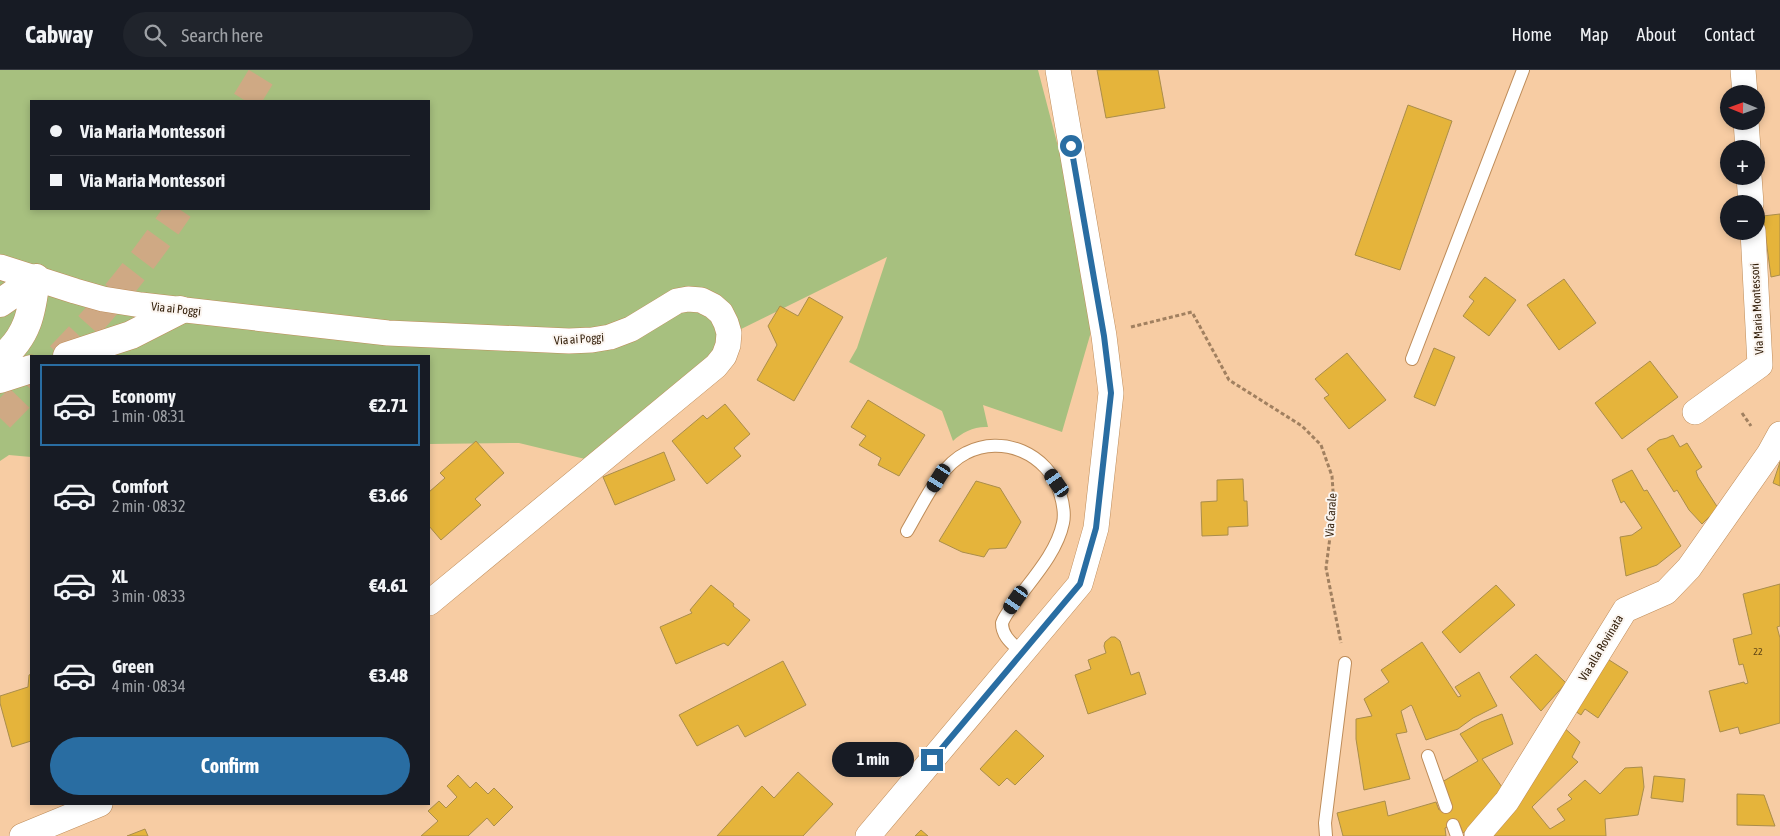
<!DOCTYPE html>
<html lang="en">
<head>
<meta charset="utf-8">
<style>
	body { margin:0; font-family:"Asap Condensed",sans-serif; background:#20242c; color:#f1f3f6; height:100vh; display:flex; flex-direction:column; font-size:19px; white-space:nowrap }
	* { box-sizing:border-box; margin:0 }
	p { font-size:16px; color:#9ea1a6 }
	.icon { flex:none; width:28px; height:28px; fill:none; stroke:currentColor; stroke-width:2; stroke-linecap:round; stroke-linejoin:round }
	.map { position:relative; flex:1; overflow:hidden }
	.side { position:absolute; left:30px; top:285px; width:400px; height:450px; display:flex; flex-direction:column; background:#171b24; border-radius:0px; box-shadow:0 2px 8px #0003 }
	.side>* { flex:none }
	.hud { position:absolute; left:30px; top:30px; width:400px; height:110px; border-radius:0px; box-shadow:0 2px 8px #0003; display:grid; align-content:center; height:110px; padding:0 20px; background:#171b24 }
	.needle { width:32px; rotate:271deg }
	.controls { position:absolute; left:1720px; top:15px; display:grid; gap:10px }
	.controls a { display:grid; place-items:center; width:45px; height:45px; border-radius:50%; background:#171b24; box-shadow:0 2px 8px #0003; font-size:25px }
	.end { position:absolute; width:22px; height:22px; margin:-11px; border:6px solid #296da2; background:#fff; box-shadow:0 0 0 2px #fff }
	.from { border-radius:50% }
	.bubble { position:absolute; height:35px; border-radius:18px; background:#171b24; box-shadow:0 2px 8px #0003; font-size:16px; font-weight:700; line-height:35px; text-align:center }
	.car { position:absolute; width:15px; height:30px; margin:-15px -8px; border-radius:6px; box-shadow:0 0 4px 1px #0007; background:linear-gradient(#222 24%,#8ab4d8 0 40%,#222 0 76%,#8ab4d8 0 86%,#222 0) }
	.hud b { display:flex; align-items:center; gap:18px; height:48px; font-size:19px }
	.hud b+b { border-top:1px solid #363941 }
	.hud i { width:12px; height:12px; background:#f1f3f6 }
	ul { padding:9px 0 0; list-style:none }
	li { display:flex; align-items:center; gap:15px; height:82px; margin:0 10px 8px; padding:0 10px; border:2px solid transparent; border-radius:0px }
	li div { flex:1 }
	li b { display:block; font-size:19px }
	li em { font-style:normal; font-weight:700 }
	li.current { border-color:#296da2 }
	li>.icon { width:45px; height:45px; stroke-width:1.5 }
	.cta { display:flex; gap:10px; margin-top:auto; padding:10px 20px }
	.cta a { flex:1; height:58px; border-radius:30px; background:#296da2; color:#fff; font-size:20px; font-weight:700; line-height:58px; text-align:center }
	header { display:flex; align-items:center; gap:30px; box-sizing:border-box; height:70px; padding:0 25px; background:#171b24; border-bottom:1px solid #363941 }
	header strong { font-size:24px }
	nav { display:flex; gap:28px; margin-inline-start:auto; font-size:18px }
	.search { width:350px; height:45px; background:#20242c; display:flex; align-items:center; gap:12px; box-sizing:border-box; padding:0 18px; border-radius:28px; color:#9ea1a6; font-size:19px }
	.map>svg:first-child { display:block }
	.green { fill:#a7c07f; fill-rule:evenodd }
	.building { fill:#e5b43b; stroke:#aa8d4b }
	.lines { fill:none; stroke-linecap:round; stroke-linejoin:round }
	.trunk-tunnel { stroke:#cfa984; stroke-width:28; stroke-dasharray:28 14; stroke-linecap:butt }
	.service-casing { stroke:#be8c59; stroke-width:14 }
	.minor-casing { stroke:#be8c59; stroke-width:26 }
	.trunk-casing { stroke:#be8c59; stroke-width:29 }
	.path { stroke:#a18060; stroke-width:3; stroke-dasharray:4 2.5; stroke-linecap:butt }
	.service { stroke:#fff; stroke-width:12 }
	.minor { stroke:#fff; stroke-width:25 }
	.trunk { stroke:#fff; stroke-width:28 }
	.route { stroke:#296da2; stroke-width:6 }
	.labels { text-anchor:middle; stroke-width:4; stroke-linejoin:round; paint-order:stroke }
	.number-label { font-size:10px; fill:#5e4315 }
	.street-label { font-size:12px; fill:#311d08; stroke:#fbf5f0 }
</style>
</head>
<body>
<header>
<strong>Cabway</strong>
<div class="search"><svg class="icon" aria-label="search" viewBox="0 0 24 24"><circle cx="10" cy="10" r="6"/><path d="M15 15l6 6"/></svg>Search here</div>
<nav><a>Home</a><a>Map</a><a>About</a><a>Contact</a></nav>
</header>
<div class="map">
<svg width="1780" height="766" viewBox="0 0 1780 766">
	<rect width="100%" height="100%" fill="#f7cca3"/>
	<path class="green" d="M0 0H1038L1073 134 1093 255 1062 362 983 335 988 357C975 356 962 362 953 371L942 341 849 292 857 278 887 187 729 265 689 315 614 396 519 373 429 374V286H31V387L9 385 0 391ZM31 31H429V139H31Z"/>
	<path class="building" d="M1097 0H1158L1165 38 1106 48Z
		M1408 35 1452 51 1400 200 1355 185Z
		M1780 144V205L1771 207 1763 146Z
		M1485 207 1516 230 1489 266 1463 246 1474 231 1469 227Z
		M1564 209 1596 253 1559 280 1527 235Z
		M809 227 843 247 794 331 757 310 777 275 768 256 780 236 798 246Z
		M1434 278 1455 287 1435 336 1414 327Z
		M1347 283 1386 330 1349 359 1324 328 1329 325 1315 309Z
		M1650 291 1678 327 1622 369 1595 333Z
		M868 330 925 365 899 406 878 395 881 388 859 375 866 366 851 357Z
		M725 334 750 364 734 378 741 386 707 414 672 371 703 345 707 349Z
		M1673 365 1680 377 1687 373 1702 397 1696 401 1698 407 1718 438 1702 454 1689 440 1677 420 1674 422 1647 379 1659 370 1667 368Z
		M476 371 504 403 475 429 481 435 441 470 429 456V422L445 408 440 403Z
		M664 382 675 410 615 435 603 407Z
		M1780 392V416L1773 413Z
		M1632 400 1644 421 1647 420 1681 476 1657 495 1626 506 1620 467 1632 465 1642 458 1624 431 1621 433 1612 410Z
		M1243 409 1244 431H1247L1248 456 1228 457V465L1202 466 1201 432 1217 431V410Z
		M976 411 1000 418 1021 452 1006 478 989 479 984 487 962 482 939 471Z
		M1780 514V556L1777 557 1780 568V653L1740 664 1738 657 1720 662 1709 621 1744 612 1745 614 1748 613 1743 594 1739 595 1733 569 1752 564 1743 524Z
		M711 515 734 534 733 536 750 550 728 576 724 573 676 594 660 557 692 543 690 540Z
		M1496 515 1515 535 1460 583 1442 562Z
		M1111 567H1115L1120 571 1131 605 1139 602 1146 624 1088 644 1075 605 1091 599 1088 590 1106 583 1104 576 1105 572Z
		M1422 572 1458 627 1461 626 1455 617 1479 602 1497 636 1473 648 1458 659 1426 670 1412 636 1411 635 1401 641 1407 662 1396 664 1410 709 1364 720 1356 669V649L1372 646 1364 629 1389 612 1381 600Z
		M1536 584 1566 613 1541 641 1510 607Z
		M1606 588 1628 602 1598 648 1585 639 1581 645 1572 639Z
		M783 591 806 635 745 667 738 655 697 676 679 645Z
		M31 604V671L12 677 0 633V626L28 617 29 605Z
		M1502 644 1513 674 1482 689 1507 724 1487 746 1463 763 1459 753 1445 758 1446 766H1343L1337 743 1385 731 1388 746 1436 732 1439 740 1452 735 1442 712 1478 691 1460 664 1481 652Z
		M1561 655 1580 672 1572 687 1578 692 1532 737 1550 759 1565 750 1557 739 1572 729 1568 725 1585 710 1600 724 1625 698 1642 697 1644 717 1638 745 1605 749 1606 766H1482Z
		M1016 660 1044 686 1015 715 1007 708 999 716 980 699Z
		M798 702 833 734 803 766H717L762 716 774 728Z
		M458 705 470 718 476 712 488 724 494 718 513 737 494 756 487 748 468 766H421L438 751 428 741 439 731 446 738 457 727 447 716Z
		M1654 706 1685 709 1683 732 1651 728Z
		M1737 724 1764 725 1775 756 1737 755Z
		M145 759 148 766H127Z
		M921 760 928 766H915Z"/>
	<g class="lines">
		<path class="trunk-tunnel" d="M246 31 265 0
			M60 286C104 241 144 191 179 139
			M0 348 31 316"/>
		<defs>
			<path id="service" d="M1412 289 1523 0
				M907 461C922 436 939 396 966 383 1003 364 1048 384 1060 423 1063 433 1065 444 1063 453 1057 482 1033 508 1016 531 1011 538 1005 545 1002 553 1002 567 1013 574 1022 583
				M1428 686 1446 737
				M1453 755 1457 766
				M1326 766 1325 753 1345 593"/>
			<path id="minor" d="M1743 0 1745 24
				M1746 51 1748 79
				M1749 106 1751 134
				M0 197 75 221 103 229 141 235 388 263 569 271 592 270 610 267 631 259 677 231 688 229 701 230 713 236 721 243 726 253 729 263 728 275 724 286 716 296 429 533
				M1695 342 1760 295 1753 161
				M22 766 100 734
				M868 766 1080 514 1096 458 1111 323 1104 266 1058 0
				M1477 766 1507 731 1625 540 1666 522 1689 498 1769 384 1780 364"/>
			<path id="trunk" d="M0 233 36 208
				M67 286 131 265 180 240
				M0 289C28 267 32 242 36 208
				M0 309 31 299"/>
		</defs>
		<use href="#service" class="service-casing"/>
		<use href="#minor" class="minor-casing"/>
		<use href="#trunk" class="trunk-casing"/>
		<path class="path" d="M1131 257 1192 242 1229 310 1302 356 1321 375 1332 406 1334 436 1326 498 1341 573
			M1742 343 1751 356"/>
		<use href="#service" class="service"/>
		<use href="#minor" class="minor"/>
		<use href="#trunk" class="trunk"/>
	</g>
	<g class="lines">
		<path class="route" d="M932 690 1080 514 1096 458 1111 323 1104 266 1071 76"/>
	</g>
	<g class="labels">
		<g class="number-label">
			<text x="1758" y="585">22</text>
		</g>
		<g class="street-label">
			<text transform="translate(176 239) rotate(6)" y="4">Via ai Poggi</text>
			<text transform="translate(1757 239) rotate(-93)" y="4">Via Maria Montessori</text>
			<text transform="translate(579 269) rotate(-4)" y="4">Via ai Poggi</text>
			<text transform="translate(1331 445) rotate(-86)" y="4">Via Carale</text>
			<text transform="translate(1601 578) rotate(-59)" y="4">Via alla Rovinata</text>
		</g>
	</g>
</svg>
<div class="controls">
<a><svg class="needle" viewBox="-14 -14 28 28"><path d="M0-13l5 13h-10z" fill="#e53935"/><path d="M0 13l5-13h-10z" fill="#9ea1a6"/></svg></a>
<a>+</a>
<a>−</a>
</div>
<i class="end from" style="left:1071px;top:76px"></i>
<i class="end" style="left:932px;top:690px"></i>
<div class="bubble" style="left:832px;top:672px;width:82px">1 min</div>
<i class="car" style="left:939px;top:408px;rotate:212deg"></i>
<i class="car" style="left:1057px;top:413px;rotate:325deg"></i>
<i class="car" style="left:1016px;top:530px;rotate:215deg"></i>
<div class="hud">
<b><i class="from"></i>Via Maria Montessori</b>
<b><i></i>Via Maria Montessori</b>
</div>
<section class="side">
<ul>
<li class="current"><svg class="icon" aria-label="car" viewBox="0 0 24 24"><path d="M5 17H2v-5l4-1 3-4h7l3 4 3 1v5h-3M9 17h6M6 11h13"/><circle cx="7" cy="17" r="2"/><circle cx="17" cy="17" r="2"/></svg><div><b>Economy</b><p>1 min · 08:31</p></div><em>€2.71</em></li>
<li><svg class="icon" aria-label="car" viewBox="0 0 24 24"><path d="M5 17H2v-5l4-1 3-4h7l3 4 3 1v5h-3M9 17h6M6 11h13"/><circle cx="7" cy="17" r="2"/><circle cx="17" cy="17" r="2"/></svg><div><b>Comfort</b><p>2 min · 08:32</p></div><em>€3.66</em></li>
<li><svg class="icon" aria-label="car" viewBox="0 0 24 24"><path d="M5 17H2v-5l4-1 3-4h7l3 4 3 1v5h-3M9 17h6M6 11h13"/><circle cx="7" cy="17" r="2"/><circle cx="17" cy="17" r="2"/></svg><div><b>XL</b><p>3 min · 08:33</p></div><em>€4.61</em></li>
<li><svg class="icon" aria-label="car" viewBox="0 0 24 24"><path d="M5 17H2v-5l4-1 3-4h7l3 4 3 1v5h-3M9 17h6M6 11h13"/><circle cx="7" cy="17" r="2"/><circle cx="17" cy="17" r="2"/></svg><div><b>Green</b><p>4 min · 08:34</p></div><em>€3.48</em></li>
</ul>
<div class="cta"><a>Confirm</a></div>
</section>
</div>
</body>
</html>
